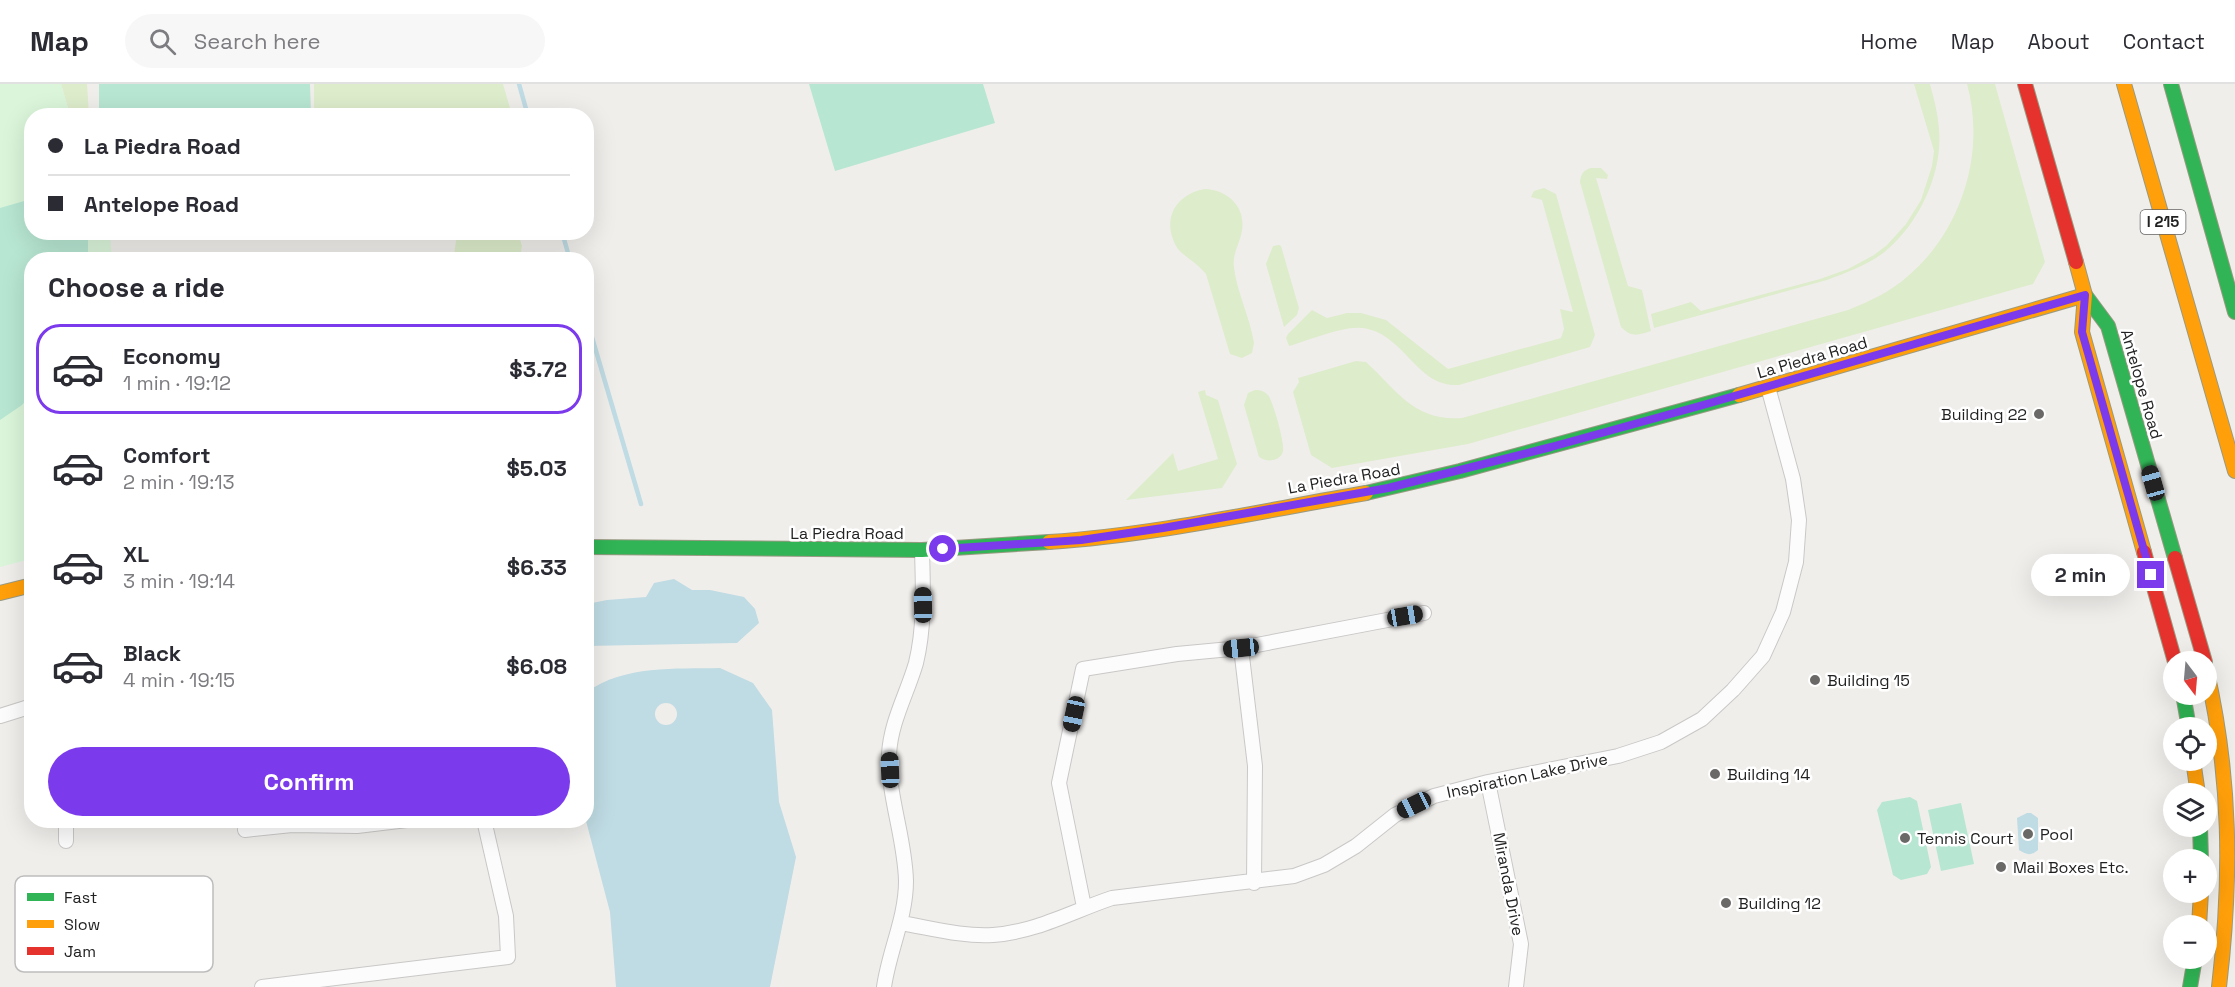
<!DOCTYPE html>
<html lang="en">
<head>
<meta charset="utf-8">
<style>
	body { margin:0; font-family:"Space Grotesk",sans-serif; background:#f7f7f7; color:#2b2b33; height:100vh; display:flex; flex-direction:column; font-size:22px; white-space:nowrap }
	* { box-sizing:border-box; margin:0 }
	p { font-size:20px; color:#7c7c81 }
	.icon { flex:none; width:33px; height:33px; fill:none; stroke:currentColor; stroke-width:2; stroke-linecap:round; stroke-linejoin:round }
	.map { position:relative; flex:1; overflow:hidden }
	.details { position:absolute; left:24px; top:168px; width:570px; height:576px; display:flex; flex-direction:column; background:#fff; border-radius:24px; box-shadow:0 6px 24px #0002 }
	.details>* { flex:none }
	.top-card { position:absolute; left:24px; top:24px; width:570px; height:132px; border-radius:24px; box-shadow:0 6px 24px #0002; display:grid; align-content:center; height:132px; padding:0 24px; background:#fff }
	.needle { width:39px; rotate:164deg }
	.controls { position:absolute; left:2163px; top:567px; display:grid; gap:12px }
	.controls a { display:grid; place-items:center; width:54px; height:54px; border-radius:50%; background:#fff; box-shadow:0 6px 24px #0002; font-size:30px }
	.end { position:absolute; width:27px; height:27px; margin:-14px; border:8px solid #7c3aed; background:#fff; box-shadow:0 0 0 3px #fff }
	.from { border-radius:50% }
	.bubble { position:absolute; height:42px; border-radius:21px; background:#fff; box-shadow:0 6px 24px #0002; font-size:20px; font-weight:700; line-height:42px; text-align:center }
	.car { position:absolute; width:18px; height:36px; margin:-18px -9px; border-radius:8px; box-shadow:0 0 4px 2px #0007; background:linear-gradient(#222 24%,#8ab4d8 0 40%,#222 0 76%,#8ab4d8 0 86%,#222 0) }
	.top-card b { display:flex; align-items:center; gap:21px; height:57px; font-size:22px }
	.top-card b+b { border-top:2px solid #e1e1e2 }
	.top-card i { width:15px; height:15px; background:#2b2b33 }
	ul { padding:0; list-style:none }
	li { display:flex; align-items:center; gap:18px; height:90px; margin:0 12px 9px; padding:0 12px; border:3px solid transparent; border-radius:24px }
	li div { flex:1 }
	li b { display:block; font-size:22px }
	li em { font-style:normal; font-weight:700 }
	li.selected { border-color:#7c3aed }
	li>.icon { width:54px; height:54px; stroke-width:1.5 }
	h2 { padding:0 24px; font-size:27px; line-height:72px }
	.primary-button { display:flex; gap:12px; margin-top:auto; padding:12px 24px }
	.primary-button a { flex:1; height:69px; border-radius:36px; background:#7c3aed; color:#fff; font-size:24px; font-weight:700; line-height:69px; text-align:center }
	header { display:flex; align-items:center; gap:36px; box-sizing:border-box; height:84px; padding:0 30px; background:#fff; border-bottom:2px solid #e1e1e2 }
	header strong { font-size:28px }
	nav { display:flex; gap:33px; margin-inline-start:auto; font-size:21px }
	.search { width:420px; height:54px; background:#f7f7f7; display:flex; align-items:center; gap:15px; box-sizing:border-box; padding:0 21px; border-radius:33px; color:#7c7c81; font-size:22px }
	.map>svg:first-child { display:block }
	.grass { fill:#ddeccb }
	.park { fill:#daf5da }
	.pitch { fill:#b7e6d2 }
	.water { fill:#bfdbe3 }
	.pier { fill:#f0eeeb }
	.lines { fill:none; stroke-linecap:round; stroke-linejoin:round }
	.stream { stroke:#bfdbe3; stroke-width:4.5 }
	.street-casing { stroke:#c9c8c7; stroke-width:16 }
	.fast-casing { stroke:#999a82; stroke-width:16 }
	.slow-casing { stroke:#999a82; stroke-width:16 }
	.jam-casing { stroke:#999a82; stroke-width:16 }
	.street { stroke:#fdfcfc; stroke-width:14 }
	.fast { stroke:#30b455; stroke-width:14 }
	.slow { stroke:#ff9f0a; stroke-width:14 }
	.jam { stroke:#e5322d; stroke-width:14 }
	.route { stroke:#7c3aed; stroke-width:8 }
	.poi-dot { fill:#6a6968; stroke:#fff; stroke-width:2 }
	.labels { text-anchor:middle; stroke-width:5; stroke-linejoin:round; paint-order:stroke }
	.shield { fill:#fff; stroke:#646464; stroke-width:1.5 }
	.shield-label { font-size:15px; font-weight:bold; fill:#222 }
	.street-label { font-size:16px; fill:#222; stroke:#fff }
	.poi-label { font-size:16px; fill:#222; stroke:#fff; text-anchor:start }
	.key { fill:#fff; stroke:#bdbdbd; stroke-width:1.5 }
	.key-label { font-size:16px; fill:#222 }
</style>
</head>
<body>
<header>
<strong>Map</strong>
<div class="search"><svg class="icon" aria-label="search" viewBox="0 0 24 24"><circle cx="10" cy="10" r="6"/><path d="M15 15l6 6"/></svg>Search here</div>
<nav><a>Home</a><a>Map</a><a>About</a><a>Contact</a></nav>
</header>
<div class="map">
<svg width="2235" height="903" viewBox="0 0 2235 903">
	<rect width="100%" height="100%" fill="#f0eeeb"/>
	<path class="grass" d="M61 0H87L89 31H70Z
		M314 0H503L512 31H314Z
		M1914 0H1930C1934 15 1938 30 1939 45 1943 88 1920 137 1888 165 1871 180 1848 188 1827 196L1654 244 1651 230 1691 218 1701 227 1820 195 1848 185 1874 171 1887 161 1906 140 1921 116 1932 82 1934 67Z
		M1967 0H1995L2045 178 2033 200 1468 360 1332 384 1311 371 1293 308 1299 298 1298 294 1356 277 1366 278C1398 307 1413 337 1462 334L1848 226C1870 217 1890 208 1908 192 1962 146 1986 68 1967 0Z
		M1591 84H1601L1608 91 1607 95 1596 94 1628 202 1642 206 1651 247C1638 251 1632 254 1621 243L1580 98C1581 90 1583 86 1591 84Z
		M1544 104 1556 110 1595 251 1590 263 1459 301C1416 304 1405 249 1362 244 1346 241 1306 257 1289 262L1286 254 1288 250 1312 226 1327 234 1347 229H1361L1386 236 1448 285 1561 254 1564 245 1560 225 1573 228 1542 116 1531 113 1534 107Z
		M1205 105C1228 106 1246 123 1242 147 1240 159 1232 170 1234 183 1237 209 1250 233 1254 259L1252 269 1242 274 1230 270 1206 190C1198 180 1184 172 1178 165 1160 137 1175 110 1205 105Z
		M457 149H518L522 162 521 168 514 176 486 175 454 171Z
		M1279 161 1281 162 1299 224 1297 231 1284 243 1266 180 1273 162Z
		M1205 306 1206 311 1218 316 1237 380 1222 404 1126 416 1173 369 1178 387 1218 375 1198 308Z
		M1255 306C1261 306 1264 307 1268 311 1273 317 1285 359 1283 367 1282 372 1278 375 1273 376 1267 377 1264 376 1259 373L1244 321 1248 309Z"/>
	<path class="park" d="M0 0H61L70 31 32 32V148L110 149 112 175 32 176 31 475 0 483Z"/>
	<path class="pitch" d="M99 0H310L311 31H99Z
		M809 0H983L995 39 835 87Z
		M31 115 32 148 88 149V175L32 176 31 311 22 321 0 336V124Z
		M1910 713 1917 717 1931 783 1927 790 1901 796 1893 791 1877 726 1882 718Z
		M1961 719 1974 780 1941 787 1928 726Z"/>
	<path class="water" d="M674 495 692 506H710L744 513 755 525 759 539 737 559 587 562V520L607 516 646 513 654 499Z
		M720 584 753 599 772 626 779 718 796 773 770 903H616L610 828 586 737 587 608C624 581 676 585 720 584Z
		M2027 729H2031L2038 734V766C2031 772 2027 771 2019 766L2017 734Z"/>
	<path class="pier" d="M655 630a11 11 0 1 1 22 0a11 11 0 1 1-22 0Z"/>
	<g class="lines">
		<path class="stream" d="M519 0 528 32
			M562 148 570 176
			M586 233 641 420"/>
		<defs>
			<path id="street" d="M1241 564 1255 682 1254 799
				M0 632 32 622
				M1488 698 1521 860 1516 903
				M66 736V757
				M245 746 292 741 357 742 407 736
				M1084 823 1059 699 1083 585 1177 570 1241 564 1424 529
				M901 839C931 844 963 853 993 851 1036 848 1073 827 1112 814L1294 792 1324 781 1356 762 1395 731 1434 712 1488 698 1618 672 1661 658 1702 635 1733 606 1763 572 1783 528 1796 478 1799 436 1793 395 1768 303
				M262 903 508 873 506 832 484 736
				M884 903C889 867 906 834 906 797 905 754 888 713 889 670 891 637 907 610 916 579 925 542 923 504 922 466"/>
			<path id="fast" d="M2171 0 2235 228
				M2085 211 2108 242 2175 474
				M1366 409 1460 387 1739 311
				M586 463 922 466 1049 458
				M2183 610 2189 644
				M2200 742 2201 776
				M2190 903 2195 874"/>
			<path id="slow" d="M2124 0 2235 387
				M2076 178 2085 211 2082 248 2144 468
				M1739 311 2085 211
				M1049 458C1155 451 1261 427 1366 409
				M0 509 32 501
				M2206 584C2231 692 2232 793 2219 903
				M2193 676 2198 710
				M2199 842 2201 808"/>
			<path id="jam" d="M2025 0 2076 178
				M2144 468 2175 578
				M2175 474 2205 578"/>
		</defs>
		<use href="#street" class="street-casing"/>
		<use href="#fast" class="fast-casing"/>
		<use href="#slow" class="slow-casing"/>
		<use href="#jam" class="jam-casing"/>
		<use href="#street" class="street"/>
		<use href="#fast" class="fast"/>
		<use href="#slow" class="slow"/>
		<use href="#jam" class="jam"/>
	</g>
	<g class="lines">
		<path class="route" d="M943 465 1081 456 1163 444 1388 404 1551 363 1703 321 2085 211 2082 248 2151 491"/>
	</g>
	<g class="poi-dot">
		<circle cx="2039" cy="330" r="6"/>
		<circle cx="1815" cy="596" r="6"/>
		<circle cx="1715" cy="690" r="6"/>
		<circle cx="2028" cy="750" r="6"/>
		<circle cx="1905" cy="754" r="6"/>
		<circle cx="2001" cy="783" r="6"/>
		<circle cx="1726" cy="819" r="6"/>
	</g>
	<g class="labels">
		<rect class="shield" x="2140.5" y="126" width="45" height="24" rx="4.5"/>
		<g class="shield-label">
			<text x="2163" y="143">I 215</text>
		</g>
		<g class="street-label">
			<text transform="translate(1812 273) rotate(-16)" y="6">La Piedra Road</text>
			<text transform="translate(2142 300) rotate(74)" y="6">Antelope Road</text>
			<text transform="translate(1344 394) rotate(-10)" y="6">La Piedra Road</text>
			<text x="847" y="455">La Piedra Road</text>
			<text transform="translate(1527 691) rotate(-12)" y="6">Inspiration Lake Drive</text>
			<text transform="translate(1509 800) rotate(79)" y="6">Miranda Drive</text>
		</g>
		<g class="poi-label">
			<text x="2027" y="336" text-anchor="end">Building 22</text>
			<text x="1827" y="602">Building 15</text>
			<text x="1727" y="696">Building 14</text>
			<text x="2040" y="756">Pool</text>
			<text x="1917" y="760">Tennis Court</text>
			<text x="2013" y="789">Mail Boxes Etc.</text>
			<text x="1738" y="825">Building 12</text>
		</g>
	</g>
	<rect x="15" y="792" width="198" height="96" rx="9" class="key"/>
	<rect x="27" y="809" width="27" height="8" fill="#30b455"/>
	<rect x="27" y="836" width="27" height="8" fill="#ff9f0a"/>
	<rect x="27" y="863" width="27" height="8" fill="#e5322d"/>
	<g class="key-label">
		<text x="64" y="819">Fast</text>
		<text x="64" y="846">Slow</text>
		<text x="64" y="873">Jam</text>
	</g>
</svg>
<div class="controls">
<a><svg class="needle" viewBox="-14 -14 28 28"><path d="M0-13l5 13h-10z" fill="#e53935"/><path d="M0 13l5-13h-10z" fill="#7c7c81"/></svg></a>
<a><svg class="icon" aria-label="locate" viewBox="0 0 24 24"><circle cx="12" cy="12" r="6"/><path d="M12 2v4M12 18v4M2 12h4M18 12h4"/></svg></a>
<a><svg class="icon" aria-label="layers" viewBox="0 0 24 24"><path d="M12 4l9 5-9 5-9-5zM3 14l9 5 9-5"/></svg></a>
<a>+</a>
<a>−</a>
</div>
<i class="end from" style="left:943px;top:465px"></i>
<i class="end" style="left:2151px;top:491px"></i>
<div class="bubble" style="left:2031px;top:470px;width:99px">2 min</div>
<i class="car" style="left:2153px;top:399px;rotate:344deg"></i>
<i class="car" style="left:923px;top:521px;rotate:359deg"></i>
<i class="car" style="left:1405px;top:532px;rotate:80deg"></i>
<i class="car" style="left:1241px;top:564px;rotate:264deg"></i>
<i class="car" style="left:1074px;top:630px;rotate:192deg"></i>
<i class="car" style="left:890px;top:686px;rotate:358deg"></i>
<i class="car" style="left:1414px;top:721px;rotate:244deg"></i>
<div class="top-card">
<b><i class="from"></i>La Piedra Road</b>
<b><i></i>Antelope Road</b>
</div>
<section class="details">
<h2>Choose a ride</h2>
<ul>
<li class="selected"><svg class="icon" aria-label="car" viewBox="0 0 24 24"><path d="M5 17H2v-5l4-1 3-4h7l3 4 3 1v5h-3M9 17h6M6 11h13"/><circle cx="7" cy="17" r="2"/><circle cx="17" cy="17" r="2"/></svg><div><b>Economy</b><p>1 min · 19:12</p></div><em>$3.72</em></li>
<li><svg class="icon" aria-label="car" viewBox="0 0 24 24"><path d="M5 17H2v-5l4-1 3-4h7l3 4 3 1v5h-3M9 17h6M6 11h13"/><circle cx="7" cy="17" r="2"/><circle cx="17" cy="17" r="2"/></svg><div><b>Comfort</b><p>2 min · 19:13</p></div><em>$5.03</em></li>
<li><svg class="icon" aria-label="car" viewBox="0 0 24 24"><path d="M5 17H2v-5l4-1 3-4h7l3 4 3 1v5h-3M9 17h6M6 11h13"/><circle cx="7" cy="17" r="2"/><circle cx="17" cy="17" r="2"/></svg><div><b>XL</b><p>3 min · 19:14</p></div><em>$6.33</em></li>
<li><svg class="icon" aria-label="car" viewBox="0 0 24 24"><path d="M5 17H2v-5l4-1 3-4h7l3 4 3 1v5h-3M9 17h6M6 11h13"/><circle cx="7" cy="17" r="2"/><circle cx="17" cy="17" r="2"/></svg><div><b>Black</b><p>4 min · 19:15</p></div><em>$6.08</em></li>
</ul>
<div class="primary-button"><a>Confirm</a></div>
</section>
</div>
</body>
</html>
